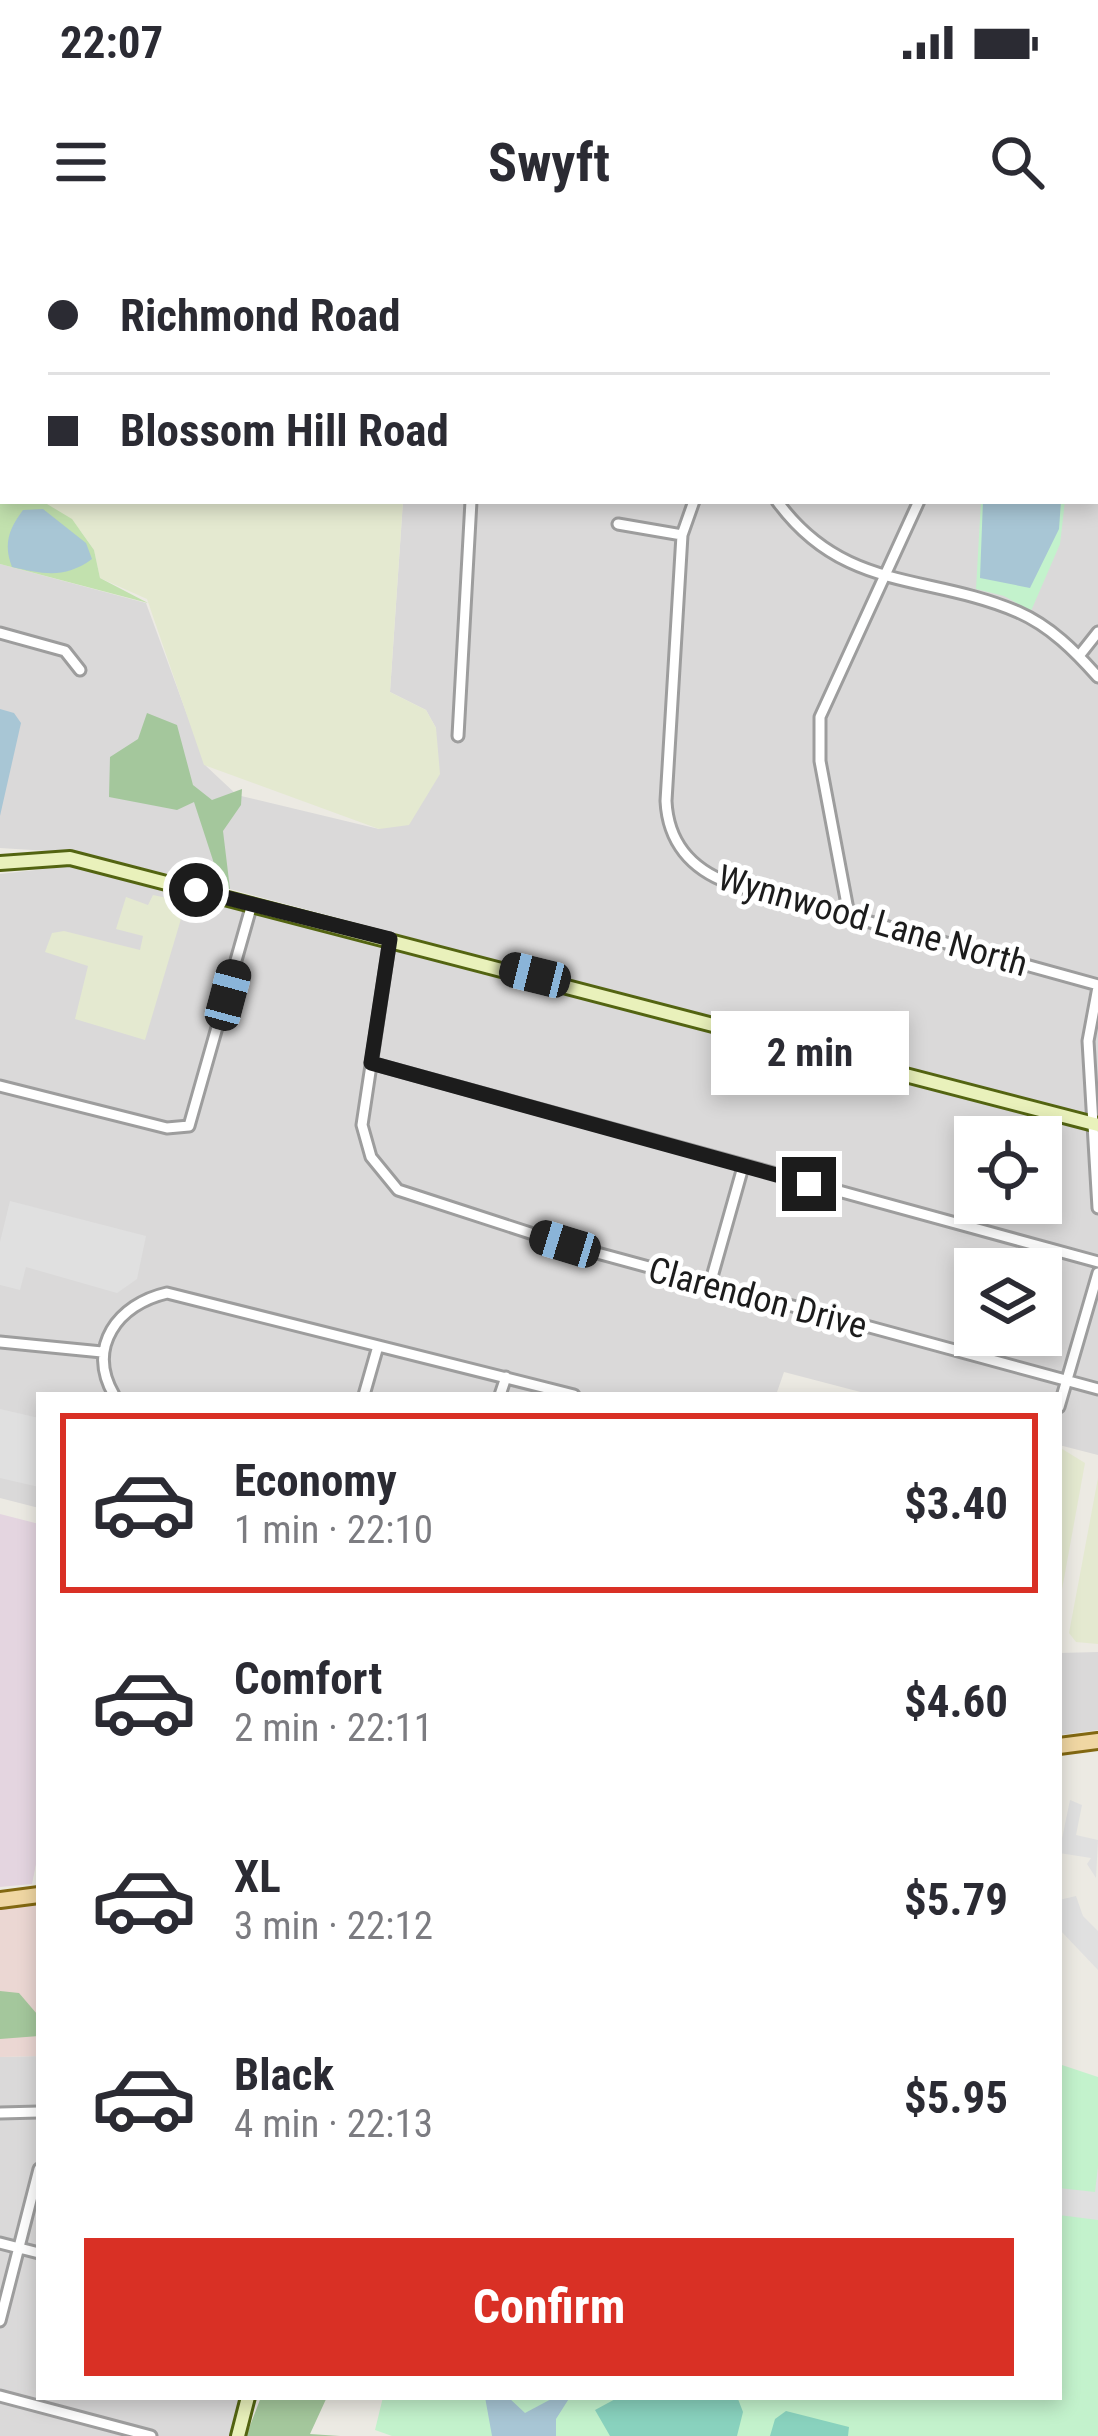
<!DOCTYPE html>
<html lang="en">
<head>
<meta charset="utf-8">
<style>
	body { margin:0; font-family:"Roboto Condensed",sans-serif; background:#f2f2f3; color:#2b2b33; height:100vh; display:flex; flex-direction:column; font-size:45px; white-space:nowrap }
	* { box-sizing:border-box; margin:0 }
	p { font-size:39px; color:#7c7c81 }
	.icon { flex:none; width:66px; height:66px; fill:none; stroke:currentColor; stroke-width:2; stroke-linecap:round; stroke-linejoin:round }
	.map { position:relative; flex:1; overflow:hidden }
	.panel { position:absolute; left:36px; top:1152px; width:1026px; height:1008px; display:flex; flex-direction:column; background:#fff; border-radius:0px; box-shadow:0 6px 18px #0003 }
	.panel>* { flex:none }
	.guide { position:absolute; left:0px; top:0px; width:1098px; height:264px; box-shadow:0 6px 18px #0003; display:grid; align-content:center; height:264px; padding:0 48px; background:#fff }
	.controls { position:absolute; left:954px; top:876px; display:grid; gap:24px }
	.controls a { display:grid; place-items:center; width:108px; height:108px; border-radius:0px; background:#fff; box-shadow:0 6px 18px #0003; font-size:60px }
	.end { position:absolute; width:54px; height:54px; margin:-27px; border:15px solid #1c1c1c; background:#fff; box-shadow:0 0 0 6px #fff }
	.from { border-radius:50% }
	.bubble { position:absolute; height:84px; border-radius:0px; background:#fff; box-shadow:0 6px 18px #0003; font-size:39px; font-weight:700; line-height:84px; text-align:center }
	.car { position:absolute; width:36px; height:72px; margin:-36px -18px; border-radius:15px; box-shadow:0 0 9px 3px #0007; background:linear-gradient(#222 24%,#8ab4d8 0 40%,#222 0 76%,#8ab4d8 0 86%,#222 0) }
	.guide b { display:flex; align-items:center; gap:42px; height:114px; font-size:45px }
	.guide b+b { border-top:3px solid #e1e1e2 }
	.guide i { width:30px; height:30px; background:#2b2b33 }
	ul { padding:21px 0 0; list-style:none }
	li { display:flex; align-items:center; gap:36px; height:180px; margin:0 24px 18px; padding:0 24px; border:6px solid transparent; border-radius:0px }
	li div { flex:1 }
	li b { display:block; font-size:45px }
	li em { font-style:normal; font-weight:700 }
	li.selected { border-color:#d93025 }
	li>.icon { width:108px; height:108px; stroke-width:1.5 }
	.button { display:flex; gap:24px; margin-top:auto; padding:24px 48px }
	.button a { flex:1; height:138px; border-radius:0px; background:#d93025; color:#fff; font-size:48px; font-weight:700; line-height:138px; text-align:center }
	.status { display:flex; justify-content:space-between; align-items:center; height:84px; padding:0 60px; background:#fff; direction:ltr }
	.status svg { height:33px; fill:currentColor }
	header { display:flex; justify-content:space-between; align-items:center; height:156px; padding:0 48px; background:#fff; font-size:54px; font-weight:700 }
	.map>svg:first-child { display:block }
	.residential { fill:#dad9d9; fill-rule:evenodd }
	.commercial { fill:#ebd7d3 }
	.industrial { fill:#e4d5e0 }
	.farmland { fill:#e4e9d0 }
	.grass { fill:#c2e1ae }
	.forest { fill:#a4c79c }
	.park { fill:#c3f2cc }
	.pitch { fill:#89d2be }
	.parking { fill:#e0e0e0 }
	.water { fill:#a8c6d5 }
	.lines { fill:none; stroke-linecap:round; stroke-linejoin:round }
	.stream { stroke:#a8c6d5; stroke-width:3 }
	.street-casing { stroke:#9d9d9d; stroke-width:15 }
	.secondary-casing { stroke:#536411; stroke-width:18 }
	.primary-casing { stroke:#826811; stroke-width:20 }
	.street { stroke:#fff; stroke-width:9 }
	.secondary { stroke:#e9f1bb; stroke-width:12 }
	.primary { stroke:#f0d7a3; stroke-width:14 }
	.route { stroke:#1c1c1c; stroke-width:15 }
	.labels { text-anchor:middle; stroke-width:10; stroke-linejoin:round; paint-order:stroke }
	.street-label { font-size:36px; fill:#1c1c1c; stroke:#fff }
</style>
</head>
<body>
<div class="status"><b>22:07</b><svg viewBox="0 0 49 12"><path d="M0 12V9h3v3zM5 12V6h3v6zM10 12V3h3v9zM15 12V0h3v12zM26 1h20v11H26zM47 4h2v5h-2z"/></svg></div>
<header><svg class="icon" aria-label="menu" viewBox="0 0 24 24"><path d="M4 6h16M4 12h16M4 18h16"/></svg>Swyft<svg class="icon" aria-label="search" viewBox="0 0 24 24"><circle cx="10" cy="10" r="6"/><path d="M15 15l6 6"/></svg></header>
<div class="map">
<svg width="1098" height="2196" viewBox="0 0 1098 2196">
	<rect width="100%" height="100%" fill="#eceae3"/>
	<path class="residential" d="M0 0H1098V882L230 649 81 613 0 608V324L146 363 206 526 237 555 379 589 436 488 426 470 390 452 403 261H1095V3H3V132Z
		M71 626 254 665 1098 888V1215L1059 1205V1155H872L784 1132 776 1155H39V1268L0 1258V634ZM975 897H1041V963H975ZM975 1029H1041V1095H975Z
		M1098 1412V1490L1059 1495V1413Z
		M39 1816V2157H247L237 2196H0V1817Z"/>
	<path class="commercial" d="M39 1655V1816L0 1817V1657Z"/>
	<path class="industrial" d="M0 1274 39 1284V1609L32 1644 0 1647Z"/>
	<path class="farmland" d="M42 261H403L390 452 426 470 436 488 440 534 409 585 379 589 204 525 147 359 100 338 94 310 80 290Z
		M153 655 186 662 145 800 75 779 88 726 45 712 52 693 64 691 140 710 143 696 116 689 126 657 148 665Z
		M1059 1207 1085 1223 1059 1366Z
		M1098 1238V1404L1076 1402 1069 1393Z"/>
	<path class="grass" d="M0 258 42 261 72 279 94 310 100 338 148 363 0 324Z"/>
	<path class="forest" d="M147 473 177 485 193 545 212 560 242 549 241 565 223 591 230 649 222 648 194 562 177 570 109 557 110 517 138 499Z
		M0 1751 19 1753 37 1774 39 1796 0 1799Z
		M261 2157H327L310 2194 340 2196H246Z"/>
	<path class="park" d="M981 261H1065L1060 304 1031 371 1004 356 976 349Z
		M1059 1824 1098 1837V2196H392L375 2190 383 2157H1059Z"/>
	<path class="pitch" d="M619 2157H731L738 2159 743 2172 737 2196H610L595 2170Z
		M786 2171 849 2187 848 2196H770L775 2179Z"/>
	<path class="parking" d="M10 961 146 996 137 1039 117 1053 26 1027 20 1050 0 1045V1002Z
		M0 1169 39 1178V1247L0 1238Z
		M1070 1560 1082 1565 1076 1595 1098 1600 1096 1638 1087 1624 1091 1618 1059 1613Z
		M1076 1656 1083 1676 1098 1691V1730L1059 1689V1660Z
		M1098 1926V1980L1059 1975V1948L1095 1952Z"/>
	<path class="water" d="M983 261H1061L1059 289 1030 348 980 338Z
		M43 269 86 303 92 319C65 339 43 334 12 327 3 304 9 289 23 270Z
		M0 469 14 473 21 483 0 576Z
		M485 2157H508L525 2173 555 2157H570L556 2179V2196H492Z"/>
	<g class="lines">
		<path class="stream" d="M959 0V3"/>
		<defs>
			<path id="street" d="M157 0 160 3
				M250 0 261 3
				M734 0V3
				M186 3 191 0
				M507 3 508 0
				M1058 3 1059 0
				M0 71H3
				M1095 89 1098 91
				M694 261 682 295 666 561C668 602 691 629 729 643L1098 745
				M777 261C844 353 928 333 1018 372 1050 386 1075 411 1098 437
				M618 284 682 295
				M0 393 65 411 80 430
				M1079 416 1098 392
				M458 496 471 261
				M849 675 820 521V477L919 261
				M390 699 362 885 371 917 398 950 564 1004 1098 1149
				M1098 747 1088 801 1098 968
				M371 823 1098 1022
				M0 846 167 888 189 886 252 664
				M710 1044 743 927
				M0 1102 102 1112
				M114 1155C86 1107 118 1064 167 1053L574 1155
				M364 1155 378 1106
				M500 1155 506 1137
				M1059 1167 1098 1033
				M0 1873 39 1872
				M0 2003 39 2013
				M0 2081 39 1929
				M0 2156 151 2196"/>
			<path id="secondary" d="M0 623 70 618 1098 885
				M238 2196 248 2157"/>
			<path id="primary" d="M1059 1506 1098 1501
				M0 1660 39 1655"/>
		</defs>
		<use href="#street" class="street-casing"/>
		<use href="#secondary" class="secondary-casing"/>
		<use href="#primary" class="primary-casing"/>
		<use href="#street" class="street"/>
		<use href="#secondary" class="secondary"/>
		<use href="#primary" class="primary"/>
	</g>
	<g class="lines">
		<path class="route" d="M196 650 390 699 371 823 809 944"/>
	</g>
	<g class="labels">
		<g class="street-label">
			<text transform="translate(873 680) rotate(16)" y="13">Wynnwood Lane North</text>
			<text transform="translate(758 1057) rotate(15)" y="13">Clarendon Drive</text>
		</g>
	</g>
</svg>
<div class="controls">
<a><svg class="icon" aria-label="locate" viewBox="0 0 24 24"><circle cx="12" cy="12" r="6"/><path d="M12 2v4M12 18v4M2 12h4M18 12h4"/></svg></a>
<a><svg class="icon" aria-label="layers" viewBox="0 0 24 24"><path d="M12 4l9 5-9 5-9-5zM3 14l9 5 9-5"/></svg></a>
</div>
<i class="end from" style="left:196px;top:650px"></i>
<i class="end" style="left:809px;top:944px"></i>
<div class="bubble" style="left:711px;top:771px;width:198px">2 min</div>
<i class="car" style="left:535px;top:735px;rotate:284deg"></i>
<i class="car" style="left:228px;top:755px;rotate:15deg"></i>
<i class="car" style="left:565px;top:1004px;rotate:287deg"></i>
<div class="guide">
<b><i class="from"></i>Richmond Road</b>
<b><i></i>Blossom Hill Road</b>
</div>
<section class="panel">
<ul>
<li class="selected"><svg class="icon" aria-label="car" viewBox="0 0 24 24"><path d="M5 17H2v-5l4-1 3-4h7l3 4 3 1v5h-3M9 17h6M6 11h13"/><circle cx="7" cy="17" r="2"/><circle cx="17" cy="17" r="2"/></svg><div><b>Economy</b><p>1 min · 22:10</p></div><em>$3.40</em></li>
<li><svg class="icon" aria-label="car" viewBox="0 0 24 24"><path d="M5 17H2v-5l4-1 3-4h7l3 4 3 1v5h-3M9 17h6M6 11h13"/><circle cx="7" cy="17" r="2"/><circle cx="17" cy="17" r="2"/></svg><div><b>Comfort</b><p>2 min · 22:11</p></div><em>$4.60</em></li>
<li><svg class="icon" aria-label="car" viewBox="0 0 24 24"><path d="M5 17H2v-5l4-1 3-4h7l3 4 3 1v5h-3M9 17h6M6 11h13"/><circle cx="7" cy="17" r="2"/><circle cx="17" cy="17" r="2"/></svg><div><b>XL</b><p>3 min · 22:12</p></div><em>$5.79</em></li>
<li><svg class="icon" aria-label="car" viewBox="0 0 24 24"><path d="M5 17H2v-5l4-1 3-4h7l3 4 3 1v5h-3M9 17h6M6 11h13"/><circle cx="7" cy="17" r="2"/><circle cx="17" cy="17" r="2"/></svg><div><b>Black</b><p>4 min · 22:13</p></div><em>$5.95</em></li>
</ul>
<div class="button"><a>Confirm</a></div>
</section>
</div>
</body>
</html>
